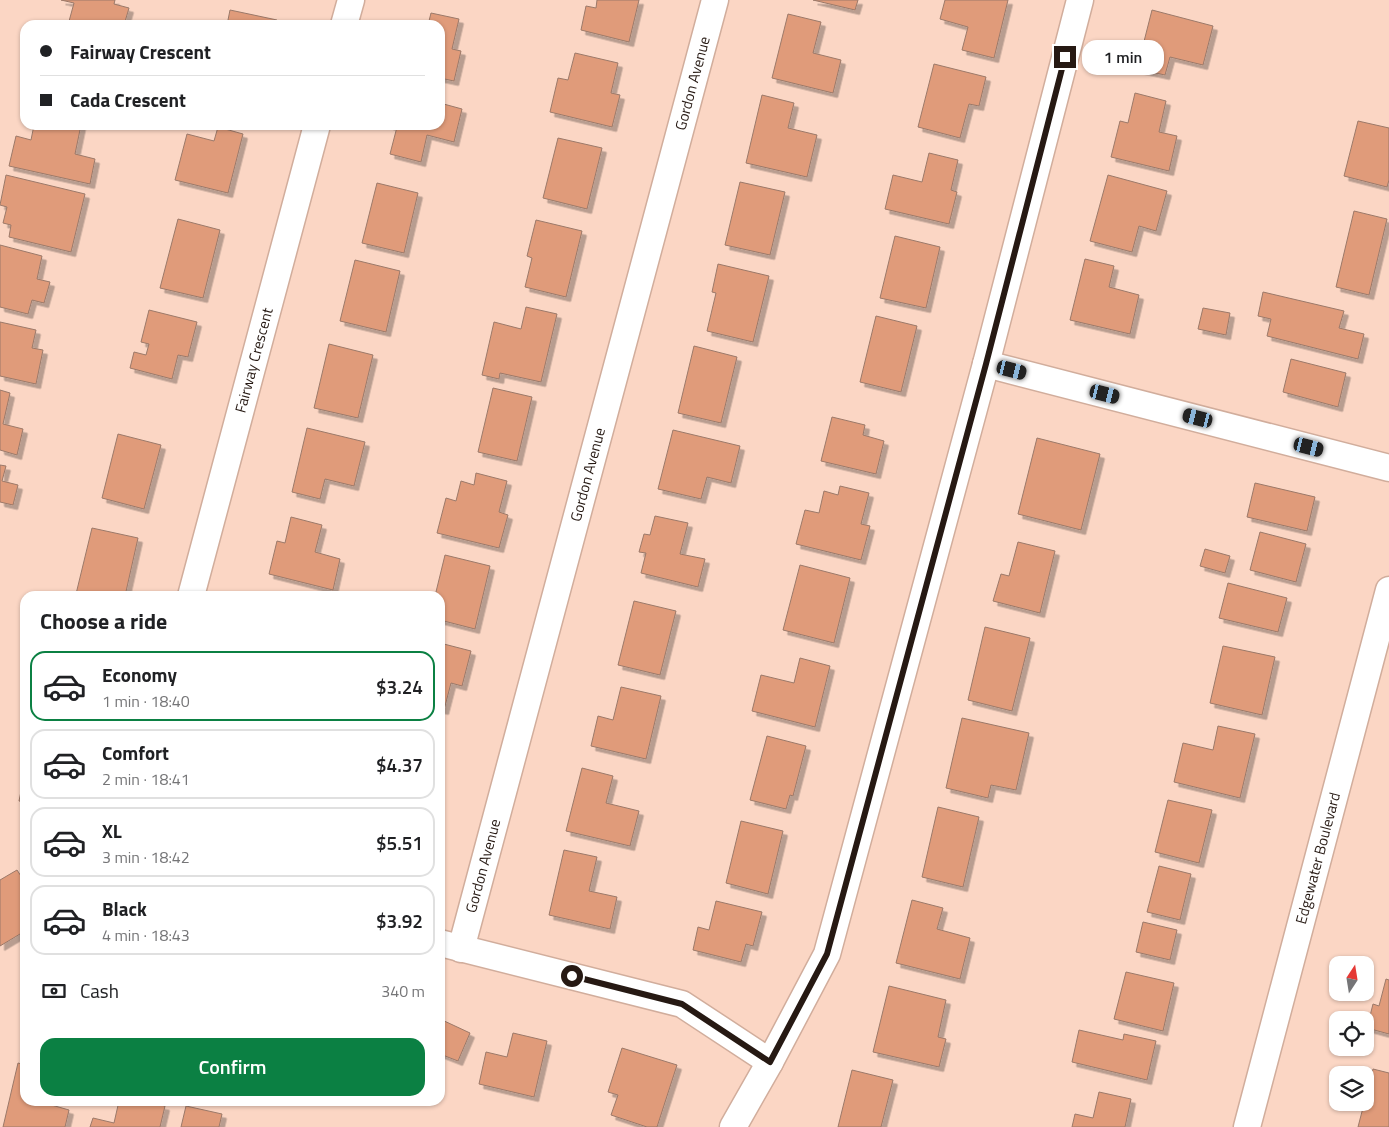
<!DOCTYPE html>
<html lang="en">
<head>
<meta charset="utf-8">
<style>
	body { margin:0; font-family:"Titillium Web",sans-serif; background:#f6f6f6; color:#202124; height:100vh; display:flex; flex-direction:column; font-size:19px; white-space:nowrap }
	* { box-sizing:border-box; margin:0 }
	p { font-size:16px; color:#757577 }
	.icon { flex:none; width:28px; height:28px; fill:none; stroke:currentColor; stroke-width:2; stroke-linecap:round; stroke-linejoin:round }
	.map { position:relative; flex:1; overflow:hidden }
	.panel { position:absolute; left:20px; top:591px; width:425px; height:515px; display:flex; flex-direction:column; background:#fff; border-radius:15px; box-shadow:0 1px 4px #0004 }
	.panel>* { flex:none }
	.guide { position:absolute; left:20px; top:20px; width:425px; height:110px; border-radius:15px; box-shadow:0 1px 4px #0004; display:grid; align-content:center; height:110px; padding:0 20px; background:#fff }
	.needle { width:32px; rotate:12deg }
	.fabs { position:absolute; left:1329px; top:956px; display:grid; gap:10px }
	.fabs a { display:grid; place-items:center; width:45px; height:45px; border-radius:10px; background:#fff; box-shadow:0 1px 4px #0004; font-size:25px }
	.end { position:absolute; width:22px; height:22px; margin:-11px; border:6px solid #261913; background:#fff; box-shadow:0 0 0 2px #fff }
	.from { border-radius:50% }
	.bubble { position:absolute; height:35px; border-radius:15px; background:#fff; box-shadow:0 1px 4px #0004; font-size:16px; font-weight:600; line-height:35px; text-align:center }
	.car { position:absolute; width:15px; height:30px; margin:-15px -8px; border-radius:6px; box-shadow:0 0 4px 1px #0007; background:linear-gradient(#222 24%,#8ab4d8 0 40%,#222 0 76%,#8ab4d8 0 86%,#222 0) }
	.guide b { display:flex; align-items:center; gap:18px; height:48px; font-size:19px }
	.guide b+b { border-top:1px solid #e0e0e0 }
	.guide i { width:12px; height:12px; background:#202124 }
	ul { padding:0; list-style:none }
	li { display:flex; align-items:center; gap:15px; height:70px; margin:0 10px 8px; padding:0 10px; border:2px solid #e0e0e0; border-radius:15px }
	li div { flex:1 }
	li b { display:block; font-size:19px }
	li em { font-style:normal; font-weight:600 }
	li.selected { border-color:#0b8043 }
	li>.icon { width:45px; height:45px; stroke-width:1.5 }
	h2 { padding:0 20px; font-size:22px; line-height:60px }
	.pay { display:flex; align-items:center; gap:12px; height:55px; padding:0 20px; font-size:19px }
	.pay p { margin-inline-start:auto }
	.button { display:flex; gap:10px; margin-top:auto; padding:10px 20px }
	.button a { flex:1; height:58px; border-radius:15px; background:#0b8043; color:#fff; font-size:20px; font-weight:600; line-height:58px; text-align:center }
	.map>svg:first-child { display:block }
	.building { fill:#e09b7a; stroke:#9b7969; filter:url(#shadow) }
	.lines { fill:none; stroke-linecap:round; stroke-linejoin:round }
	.minor-casing { stroke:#d1ad9c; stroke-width:29 }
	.minor { stroke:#fff; stroke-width:26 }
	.route { stroke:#261913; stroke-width:6 }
	.labels { text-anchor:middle; stroke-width:4.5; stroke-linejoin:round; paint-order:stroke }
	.street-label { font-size:15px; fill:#261913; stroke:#fbd6c4 }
</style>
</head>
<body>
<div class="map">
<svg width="1389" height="1127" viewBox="0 0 1389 1127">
	<defs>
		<filter id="shadow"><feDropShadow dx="4.5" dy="4.5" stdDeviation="0" flood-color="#0004"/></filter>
	</defs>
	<rect width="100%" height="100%" fill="#fbd6c4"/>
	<path class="building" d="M61 0H115L114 4 129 8 124 25H68L74 3Z
		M597 0H639L629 42 581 30 586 6 596 8Z
		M813 0H858L855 10Z
		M945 0H1008L994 58 962 50 968 27 940 19Z
		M230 10 277 20 276 25H227Z
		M1152 10 1213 26 1203 65 1170 57 1165 75 1137 69Z
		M431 13 459 19 452 49 461 51 454 81 440 78V25H428Z
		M788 14 821 22 813 53 841 60 833 93 772 78Z
		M575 53 618 63 611 93 620 95 612 127 550 112 558 78 568 80Z
		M934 64 986 77 979 106 969 104 960 138 918 127Z
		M1135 93 1166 101 1159 132 1177 136 1169 171 1111 157 1120 121 1128 123Z
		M762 95 794 103 788 128 817 135 807 177 746 163Z
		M440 103 462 109 454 142 427 135 421 162 390 154 397 127 389 125H440Z
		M1358 121 1389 128V180L1387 187 1344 176Z
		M34 125H81L75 154 95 159 90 184 9 166 16 136 31 140Z
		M218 127 243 134 228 193 175 180 187 134 214 141Z
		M558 138 602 148 587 209 543 198Z
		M929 153 958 160 951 190 957 192 949 224 885 209 893 175 922 182Z
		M6 175 85 194 71 252 9 237 11 225 3 223 7 207 0 205Z
		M1108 175 1167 191 1156 231 1139 226 1132 252 1090 241Z
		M740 182 785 192 770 255 725 245Z
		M377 183 418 193 404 253 362 243Z
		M1354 211 1387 219 1369 295 1336 287Z
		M178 219 220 230 203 298 160 288Z
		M536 220 582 231 566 297 525 287 532 258 527 256Z
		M895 236 940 247 926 308 880 298Z
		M0 245 42 256 37 279 50 282 44 303 32 300 28 314 0 307Z
		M1085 259 1114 266 1109 287 1139 295 1130 334 1070 320Z
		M355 260 400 271 386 332 340 321Z
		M718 264 769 276 753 342 707 331 716 293 712 292Z
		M1263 292 1344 311 1339 328 1364 334 1358 359 1267 336 1271 319 1258 316Z
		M526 307 557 314 541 382 500 373 499 379 482 375 494 322 521 329Z
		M1203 308 1230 313 1226 335 1198 329Z
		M149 310 197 322 188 357 178 355 172 379 130 368 134 352 146 355 149 344 141 342Z
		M876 316 917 326 901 392 860 382Z
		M0 322 36 330 32 348 43 350 36 384 0 376Z
		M329 344 373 355 358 418 314 408Z
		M694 346 737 357 721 423 678 413Z
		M1291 359 1346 373 1338 407 1283 392Z
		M493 388 532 397 517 461 478 452Z
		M0 390 10 393 3 424 23 429 17 455 0 450Z
		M832 417 865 425 863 435 884 441 876 474 821 461Z
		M307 428 365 442 354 486 325 479 320 499 292 492Z
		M673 430 740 446 731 483 707 477 701 499 658 489Z
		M118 434 161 445 144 509 102 498Z
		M1037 438 1100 454 1081 530 1018 514Z
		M0 465 6 466 2 481 18 485 13 505 0 502Z
		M476 473 507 481 499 512 508 515 499 548 437 533 446 498 456 501 461 481 474 485Z
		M1255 483 1315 497 1307 531 1247 517Z
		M840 486 869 493 861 524 870 526 861 560 796 544 805 510 819 513 824 491 838 495Z
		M655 516 688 523 680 554 705 559 698 587 641 573 646 553 639 552 644 534 650 535Z
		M291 517 322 525 315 552 340 559 333 590 269 574 277 541 285 543Z
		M92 528 138 538 125 596H86L76 594Z
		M1260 532 1306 544 1296 582 1250 570Z
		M1018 542 1055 551 1040 613 993 601 1001 574 1009 576Z
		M1205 549 1230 556 1225 573 1200 566Z
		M445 555 490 566 475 629 440 620V596H435Z
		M800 565 850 578 834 643 783 630Z
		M1228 583 1287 598 1278 632 1219 618Z
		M634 601 676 611 660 675 618 665Z
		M985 627 1030 638 1012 711 968 700Z
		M440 643 471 651 462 686 451 683 444 710 440 709Z
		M1223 646 1275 657 1262 715 1210 703Z
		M800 658 830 666 815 727 752 711 761 675 794 683Z
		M621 687 661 696 646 759 591 746 598 716 613 720Z
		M962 718 1029 733 1016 790 991 785 988 798 946 788Z
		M1218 726 1255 734 1240 798 1174 782 1183 743 1213 750Z
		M767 736 806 746 793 796 790 795 786 809 750 800Z
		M582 768 613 776 606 803 639 811 630 846 566 831Z
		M25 772V802L19 801Z
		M1168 800 1212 810 1199 863 1155 852Z
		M938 807 979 817 963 887 922 877Z
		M741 821 783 831 768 894 726 883Z
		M564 850 597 857 589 891 617 897 610 929 549 915Z
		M1159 866 1191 874 1180 920 1147 912Z
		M17 870 25 882V931L0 946V880Z
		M912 900 943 908 937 929 970 938 960 979 896 963Z
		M716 901 762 912 753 946 746 944 741 962 693 950 698 927 709 930Z
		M1143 922 1177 930 1170 960 1136 952Z
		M1126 972 1174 983 1163 1031 1114 1019Z
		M1386 979 1389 980V1034L1367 1028 1373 1004 1379 1006Z
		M889 986 946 1000 938 1037 946 1039 939 1067 873 1052Z
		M440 1019 470 1033 458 1061 440 1054Z
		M1079 1030 1123 1040 1124 1034 1156 1041 1147 1080 1072 1062Z
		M513 1033 547 1041 534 1097 479 1084 486 1052 507 1057Z
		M622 1048 677 1065 657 1127H647L611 1115 618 1095 608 1092Z
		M18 1063 25 1065V1101H48V1104L69 1110 65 1127H3Z
		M1373 1069 1389 1073V1127H1358Z
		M852 1070 893 1080 881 1127H838Z
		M1099 1092 1131 1099 1125 1127H1072L1075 1114 1093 1118Z
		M119 1101H143L165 1106 160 1127H90L93 1118 114 1123Z
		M186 1106 222 1114 219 1127H181Z"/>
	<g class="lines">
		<defs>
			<g id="minor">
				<path d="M344 25 351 0"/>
				<path d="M986 364 1389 468"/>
				<path id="s1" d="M191 596 317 125"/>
				<path d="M440 943 682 1004 770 1062"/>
				<path id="s2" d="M461 949 715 0"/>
				<path d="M733 1127 770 1062 827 954 986 364 1080 0"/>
				<path id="s3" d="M1247 1127 1389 590"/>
			</g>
		</defs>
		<use href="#minor" class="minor-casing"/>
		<use href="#minor" class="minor"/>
	</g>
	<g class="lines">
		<path class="route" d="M572 976 682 1004 770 1062 827 954 986 364 1065 57"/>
	</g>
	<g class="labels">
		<g class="street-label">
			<text dy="5" stroke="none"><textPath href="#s2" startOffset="896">Gordon Avenue</textPath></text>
			<text dy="5" stroke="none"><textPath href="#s1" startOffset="244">Fairway Crescent</textPath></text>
			<text dy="5" stroke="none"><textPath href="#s2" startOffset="491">Gordon Avenue</textPath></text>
			<text dy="5" stroke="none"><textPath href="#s3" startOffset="278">Edgewater Boulevard</textPath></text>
			<text dy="5" stroke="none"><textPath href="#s2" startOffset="86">Gordon Avenue</textPath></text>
		</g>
	</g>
</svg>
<div class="fabs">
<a><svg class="needle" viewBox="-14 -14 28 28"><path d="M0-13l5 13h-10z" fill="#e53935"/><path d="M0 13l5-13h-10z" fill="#757577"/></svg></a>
<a><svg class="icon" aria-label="locate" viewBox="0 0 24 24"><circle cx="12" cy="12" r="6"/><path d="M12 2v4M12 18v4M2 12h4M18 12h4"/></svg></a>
<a><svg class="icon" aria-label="layers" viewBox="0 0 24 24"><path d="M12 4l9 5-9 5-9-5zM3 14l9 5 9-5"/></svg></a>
</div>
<i class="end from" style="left:572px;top:976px"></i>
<i class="end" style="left:1065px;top:57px"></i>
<div class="bubble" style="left:1082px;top:40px;width:82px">1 min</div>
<i class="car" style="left:1012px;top:370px;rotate:104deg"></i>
<i class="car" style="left:1105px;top:394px;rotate:104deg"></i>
<i class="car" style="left:1198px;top:418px;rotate:284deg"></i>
<i class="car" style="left:1309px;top:447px;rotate:104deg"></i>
<div class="guide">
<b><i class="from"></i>Fairway Crescent</b>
<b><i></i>Cada Crescent</b>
</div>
<section class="panel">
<h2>Choose a ride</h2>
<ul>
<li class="selected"><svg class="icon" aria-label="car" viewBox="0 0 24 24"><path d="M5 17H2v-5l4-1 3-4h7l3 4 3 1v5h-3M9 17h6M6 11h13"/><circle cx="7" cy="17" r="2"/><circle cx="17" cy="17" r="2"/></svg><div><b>Economy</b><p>1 min · 18:40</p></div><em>$3.24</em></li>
<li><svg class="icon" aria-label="car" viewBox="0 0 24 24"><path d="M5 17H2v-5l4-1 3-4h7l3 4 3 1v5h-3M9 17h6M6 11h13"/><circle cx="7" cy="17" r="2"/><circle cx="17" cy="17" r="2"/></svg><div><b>Comfort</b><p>2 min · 18:41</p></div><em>$4.37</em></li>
<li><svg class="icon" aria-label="car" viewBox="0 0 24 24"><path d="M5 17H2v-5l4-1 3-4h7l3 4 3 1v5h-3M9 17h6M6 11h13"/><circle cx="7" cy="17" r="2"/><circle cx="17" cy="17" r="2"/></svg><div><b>XL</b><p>3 min · 18:42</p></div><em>$5.51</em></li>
<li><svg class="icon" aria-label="car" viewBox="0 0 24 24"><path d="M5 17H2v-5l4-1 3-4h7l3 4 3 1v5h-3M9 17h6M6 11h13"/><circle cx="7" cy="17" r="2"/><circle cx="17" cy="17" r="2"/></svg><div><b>Black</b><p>4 min · 18:43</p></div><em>$3.92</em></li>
</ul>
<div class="pay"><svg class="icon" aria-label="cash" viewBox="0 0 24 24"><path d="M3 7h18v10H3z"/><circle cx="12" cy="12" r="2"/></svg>Cash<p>340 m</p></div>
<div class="button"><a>Confirm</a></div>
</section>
</div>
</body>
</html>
